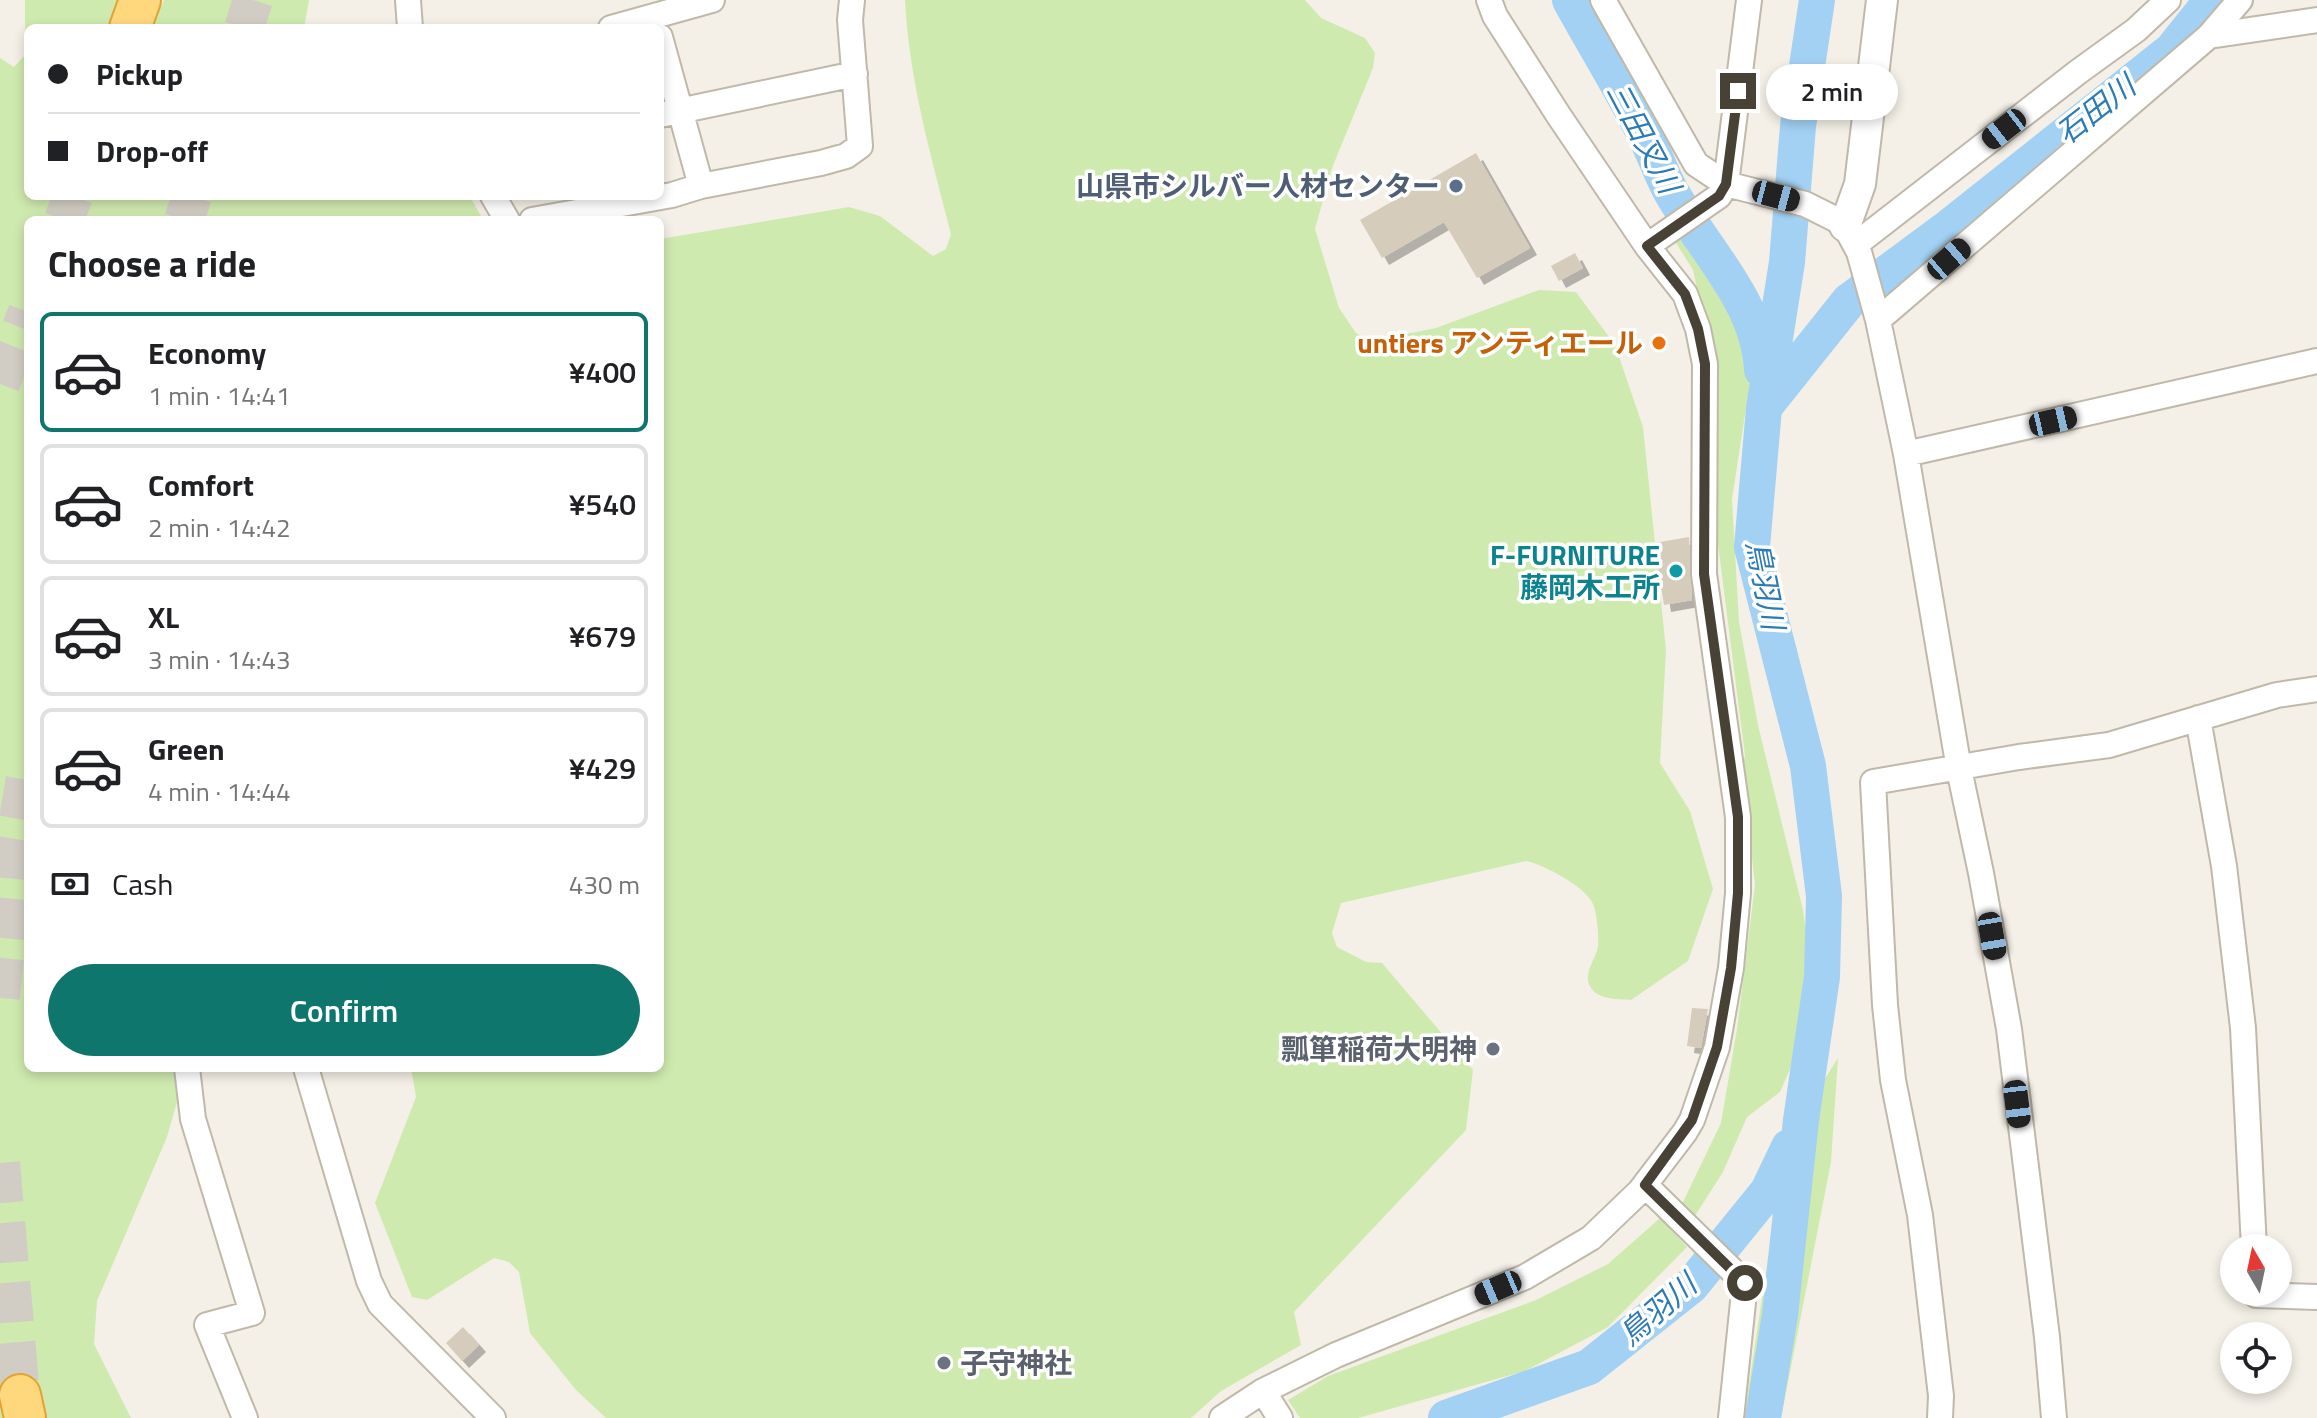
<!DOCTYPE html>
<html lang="en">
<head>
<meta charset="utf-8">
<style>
	body { margin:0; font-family:"Titillium Web","Noto Sans JP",sans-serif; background:#f6f6f6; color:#202124; height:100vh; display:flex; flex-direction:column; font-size:30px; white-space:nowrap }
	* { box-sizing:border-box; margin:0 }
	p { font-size:26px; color:#757577 }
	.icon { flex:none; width:44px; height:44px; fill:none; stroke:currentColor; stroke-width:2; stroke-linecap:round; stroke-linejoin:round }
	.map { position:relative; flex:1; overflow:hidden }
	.details { position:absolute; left:24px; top:216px; width:640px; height:856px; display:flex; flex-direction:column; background:#fff; border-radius:12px; box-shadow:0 4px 12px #0003 }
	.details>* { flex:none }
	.guide { position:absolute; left:24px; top:24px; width:640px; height:176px; border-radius:12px; box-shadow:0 4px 12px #0003; display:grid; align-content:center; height:176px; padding:0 24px; background:#fff }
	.needle { width:52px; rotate:351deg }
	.fabs { position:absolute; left:2220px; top:1234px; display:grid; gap:16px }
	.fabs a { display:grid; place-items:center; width:72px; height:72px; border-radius:50%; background:#fff; box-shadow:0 4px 12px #0003; font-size:40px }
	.end { position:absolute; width:36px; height:36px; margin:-18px; border:10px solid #484136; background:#fff; box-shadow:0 0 0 4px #fff }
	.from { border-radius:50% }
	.bubble { position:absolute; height:56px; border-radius:28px; background:#fff; box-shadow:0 4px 12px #0003; font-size:26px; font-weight:600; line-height:56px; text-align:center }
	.car { position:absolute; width:24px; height:48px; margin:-24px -12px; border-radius:10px; box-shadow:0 0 6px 2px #0007; background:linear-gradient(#222 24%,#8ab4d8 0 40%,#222 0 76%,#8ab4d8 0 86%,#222 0) }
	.guide b { display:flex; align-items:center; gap:28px; height:76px; font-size:30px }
	.guide b+b { border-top:2px solid #e0e0e0 }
	.guide i { width:20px; height:20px; background:#202124 }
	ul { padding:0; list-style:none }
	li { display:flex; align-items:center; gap:24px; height:120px; margin:0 16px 12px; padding:0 8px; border:4px solid #e0e0e0; border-radius:12px }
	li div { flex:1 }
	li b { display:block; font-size:30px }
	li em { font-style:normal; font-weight:600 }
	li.selected { border-color:#0f766e }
	li>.icon { width:72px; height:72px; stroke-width:1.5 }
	h2 { padding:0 24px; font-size:36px; line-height:96px }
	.pay { display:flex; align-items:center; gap:20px; height:88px; padding:0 24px; font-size:30px }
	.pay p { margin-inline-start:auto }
	.action { display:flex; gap:16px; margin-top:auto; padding:16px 24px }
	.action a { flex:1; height:92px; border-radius:48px; background:#0f766e; color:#fff; font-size:32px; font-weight:600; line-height:92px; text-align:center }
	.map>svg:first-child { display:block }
	.green { fill:#cfeaaf }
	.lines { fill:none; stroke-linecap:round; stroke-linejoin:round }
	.river { stroke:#a2d1f3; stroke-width:36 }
	.building { fill:#d6ccbc; filter:url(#shadow) }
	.trunk-tunnel { stroke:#d2cdc4; stroke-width:40; stroke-dasharray:40 20; stroke-linecap:butt }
	.minor-casing { stroke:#c0b8a9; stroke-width:28 }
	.tertiary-casing { stroke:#c0b8a9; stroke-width:34 }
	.trunk-casing { stroke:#e2a333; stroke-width:44 }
	.minor { stroke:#fff; stroke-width:24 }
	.tertiary { stroke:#fff; stroke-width:30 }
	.trunk { stroke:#ffd87e; stroke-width:40 }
	.route { stroke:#484136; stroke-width:10 }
	.service-dot { fill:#5c6f8a; stroke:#fff; stroke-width:3 }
	.food-dot { fill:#e8710a; stroke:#fff; stroke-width:3 }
	.culture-dot { fill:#0f9aa8; stroke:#fff; stroke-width:3 }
	.worship-dot { fill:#6b7280; stroke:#fff; stroke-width:3 }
	.labels { text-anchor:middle; stroke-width:7; stroke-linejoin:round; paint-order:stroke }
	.service-label { font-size:28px; font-weight:bold; fill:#4e5e75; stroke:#fff; text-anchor:end }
	.food-label { font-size:28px; font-weight:bold; fill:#c56008; stroke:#fff; text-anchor:end }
	.culture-label { font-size:28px; font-weight:bold; fill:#0d838f; stroke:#fff; text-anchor:end }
	.worship-label { font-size:28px; font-weight:bold; fill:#5b616d; stroke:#fff; text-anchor:end }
	.water-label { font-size:30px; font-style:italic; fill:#2b7bb7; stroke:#fff }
</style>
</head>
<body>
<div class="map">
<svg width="2317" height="1418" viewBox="0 0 2317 1418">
	<defs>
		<filter id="shadow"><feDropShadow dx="7" dy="7" stdDeviation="0" flood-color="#0004"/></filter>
	</defs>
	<rect width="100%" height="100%" fill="#f4f0e7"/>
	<path class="green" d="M25 0H119L112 28H28V196H470L483 220H28V1068H174L181 1088 167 1137 97 1301 94 1344 131 1418H0V58L14 67 25 55Z
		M164 0H309L304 28H150Z
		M905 0H1305L1321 18 1365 38 1375 53 1373 68 1332 168 1315 229 1339 308 1356 333 1371 341 1436 328 1539 290 1576 292 1615 345 1643 427 1666 650 1660 763 1690 811 1713 889 1688 961 1631 1000C1619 999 1599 1000 1591 988 1582 974 1595 961 1598 947 1599 937 1597 913 1593 904 1586 887 1543 864 1526 861L1341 903 1332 933 1337 947 1366 962 1382 963 1473 1070 1466 1130 1294 1312 1301 1345 1221 1391 1191 1418H606L576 1390 530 1333 519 1272 509 1262 494 1258 427 1300 412 1297 375 1203 416 1097 411 1068H660V239L849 207 880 216 933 256 946 249 951 234C931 156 909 80 905 0Z
		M1688 233 1722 282 1748 341 1751 376 1732 499 1739 622 1758 725 1803 910 1810 966 1791 1067 1780 1092 1747 1117 1723 1172 1693 1219 1681 1206 1721 1123 1737 1029 1755 885 1742 764 1745 756 1718 544V455L1712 357 1693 270 1676 243Z
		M1838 1058 1831 1162 1781 1418H1744L1768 1258 1812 1159 1821 1085Z
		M1660 1218 1687 1247 1608 1327 1525 1371 1358 1418H1300L1288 1400 1328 1376 1536 1300 1608 1264Z"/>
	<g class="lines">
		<path class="river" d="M1570 0C1593 42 1619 84 1641 127 1652 147 1659 169 1669 188 1701 247 1759 300 1762 370
			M1766 405 1849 301 1945 230 2172 50 2212 0
			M1446 1418 1589 1367 1691 1286 1768 1191 1789 1147
			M1763 1418 1780 1315 1801 1120 1822 977 1824 896 1808 766 1752 547 1764 408 1787 262 1798 126 1817 0"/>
	</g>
	<path class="building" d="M1476 153 1530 248 1477 278 1444 222 1382 258 1360 220Z
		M1575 253 1583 268 1559 281 1551 266Z
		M1689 537 1692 600 1664 605 1654 543Z
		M1692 1008 1708 1009 1701 1048 1687 1046Z
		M463 1327 479 1345 462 1361 446 1343Z"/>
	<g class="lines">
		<path class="trunk-tunnel" d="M244 28 253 0
			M64 220 73 196
			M184 220 192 196
			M0 384 28 312
			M0 998 14 849 28 766
			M0 1163 20 1395"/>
		<defs>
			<path id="minor" d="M408 0 410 28
				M1603 0 1696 164 1726 184 1805 204 1835 219 1845 226 1859 252 1878 320 1906 454 1959 769 1981 873 2009 1029 2047 1337 2054 1418
				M611 28 712 0
				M2209 36 2317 20
				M660 37 701 186
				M660 115 855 74
				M493 196 507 220
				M532 220 672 195 701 186 821 163 846 156 860 146 850 20 852 0
				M1855 245 2078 72 2136 30 2168 0
				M1647 246 1719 196 1726 184 1749 0
				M1878 320 2209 36 2240 0
				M1906 454 2317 361
				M2198 718 2224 866 2243 1028 2254 1248
				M187 1068 193 1119 252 1313 207 1325 245 1418
				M306 1068 369 1281 380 1304 493 1418
				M1645 1185 1745 1283 1731 1418
				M2256 1292V1295L2317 1297
				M1263 1391 1280 1418
				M1222 1418 1263 1391 1336 1355 1525 1277 1591 1238 1640 1191 1685 1132 1692 1120 1717 1047 1731 968 1738 893V817L1704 574 1705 364 1698 329 1685 294 1647 246 1559 116 1495 16 1489 0
				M1940 1418 1941 1396 1920 1215 1893 1080 1885 1005 1873 782 2019 757 2109 745 2277 695 2317 689"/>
			<path id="tertiary" d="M1845 226 1860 184 1882 0"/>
			<path id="trunk" d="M130 28 140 0
				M20 1395 25 1418"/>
		</defs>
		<use href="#minor" class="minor-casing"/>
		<use href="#tertiary" class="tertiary-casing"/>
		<use href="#trunk" class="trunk-casing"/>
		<use href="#minor" class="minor"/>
		<use href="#tertiary" class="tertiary"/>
		<use href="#trunk" class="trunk"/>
	</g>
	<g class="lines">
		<path class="route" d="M1738 91 1726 184 1719 196 1647 246 1685 294 1698 329 1705 364 1704 574 1738 817V893L1731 968 1717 1047 1692 1120 1645 1185 1745 1283"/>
	</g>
	<circle class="service-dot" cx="1456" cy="186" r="8"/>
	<circle class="food-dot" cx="1659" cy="343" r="8"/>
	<circle class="culture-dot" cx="1676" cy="571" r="8"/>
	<g class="worship-dot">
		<circle cx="1493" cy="1049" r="8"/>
		<circle cx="944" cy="1363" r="8"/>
	</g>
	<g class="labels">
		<g class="service-label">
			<text x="1440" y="196">山県市シルバー人材センター</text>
		</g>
		<g class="food-label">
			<text x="1643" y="353">untiers アンティエール</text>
		</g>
		<g class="culture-label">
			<text x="1660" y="565">F-FURNITURE<tspan x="1660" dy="32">藤岡木工所</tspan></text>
		</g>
		<g class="worship-label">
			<text x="1477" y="1059">瓢箪稲荷大明神</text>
			<text x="960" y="1373" text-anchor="start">子守神社</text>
		</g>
		<g class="water-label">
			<text transform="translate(2096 110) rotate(-38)" y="10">石田川</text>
			<text transform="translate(1643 138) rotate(62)" y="10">三田叉川</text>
			<text transform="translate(1765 585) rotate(79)" y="10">鳥羽川</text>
			<text transform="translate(1658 1310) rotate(-41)" y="10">鳥羽川</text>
		</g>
	</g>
</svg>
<div class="fabs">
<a><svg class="needle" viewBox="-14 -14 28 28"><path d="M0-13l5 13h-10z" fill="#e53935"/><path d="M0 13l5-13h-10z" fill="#757577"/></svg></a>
<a><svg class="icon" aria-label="locate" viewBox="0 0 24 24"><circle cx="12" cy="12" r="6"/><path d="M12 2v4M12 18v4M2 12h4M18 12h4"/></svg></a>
</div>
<i class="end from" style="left:1745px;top:1283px"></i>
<i class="end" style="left:1738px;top:91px"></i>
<div class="bubble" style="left:1766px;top:64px;width:132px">2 min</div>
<i class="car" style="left:2004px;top:129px;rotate:232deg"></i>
<i class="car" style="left:1776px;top:196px;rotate:105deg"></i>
<i class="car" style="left:1949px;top:259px;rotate:49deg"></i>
<i class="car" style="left:2053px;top:421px;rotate:77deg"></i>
<i class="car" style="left:1992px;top:936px;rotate:170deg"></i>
<i class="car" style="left:2017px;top:1104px;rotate:173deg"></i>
<i class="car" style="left:1498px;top:1288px;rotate:247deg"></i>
<div class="guide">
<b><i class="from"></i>Pickup</b>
<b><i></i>Drop-off</b>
</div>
<section class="details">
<h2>Choose a ride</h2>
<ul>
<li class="selected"><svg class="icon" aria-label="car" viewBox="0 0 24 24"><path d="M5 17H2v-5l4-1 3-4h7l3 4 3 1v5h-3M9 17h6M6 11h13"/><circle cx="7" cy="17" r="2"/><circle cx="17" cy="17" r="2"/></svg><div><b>Economy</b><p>1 min · 14:41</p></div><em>¥400</em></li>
<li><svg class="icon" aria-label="car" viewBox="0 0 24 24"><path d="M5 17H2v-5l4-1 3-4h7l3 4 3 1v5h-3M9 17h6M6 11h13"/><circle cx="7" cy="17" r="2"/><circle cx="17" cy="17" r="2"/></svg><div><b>Comfort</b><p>2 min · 14:42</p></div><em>¥540</em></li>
<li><svg class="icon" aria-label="car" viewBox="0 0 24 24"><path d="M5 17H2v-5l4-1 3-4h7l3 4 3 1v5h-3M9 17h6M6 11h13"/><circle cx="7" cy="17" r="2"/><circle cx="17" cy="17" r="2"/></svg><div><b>XL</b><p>3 min · 14:43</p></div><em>¥679</em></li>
<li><svg class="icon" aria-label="car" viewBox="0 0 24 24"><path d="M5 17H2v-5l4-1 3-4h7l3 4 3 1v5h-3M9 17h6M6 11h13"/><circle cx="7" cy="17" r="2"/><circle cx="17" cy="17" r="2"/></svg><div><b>Green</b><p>4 min · 14:44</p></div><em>¥429</em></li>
</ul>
<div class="pay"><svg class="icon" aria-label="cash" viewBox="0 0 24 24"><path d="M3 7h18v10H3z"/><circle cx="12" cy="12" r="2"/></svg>Cash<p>430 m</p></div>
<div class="action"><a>Confirm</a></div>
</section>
</div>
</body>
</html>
